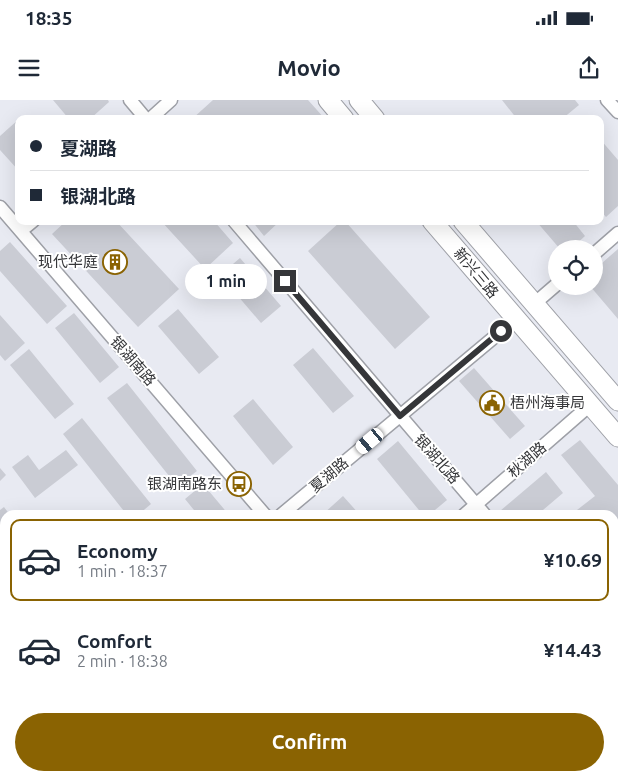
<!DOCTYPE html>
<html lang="en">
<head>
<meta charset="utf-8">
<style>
	body { margin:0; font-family:Ubuntu,"Noto Sans SC",sans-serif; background:#f2f2f3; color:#1f2937; height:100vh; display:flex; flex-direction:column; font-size:19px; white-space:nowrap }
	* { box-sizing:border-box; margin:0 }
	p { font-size:16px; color:#747a83 }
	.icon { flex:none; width:28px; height:28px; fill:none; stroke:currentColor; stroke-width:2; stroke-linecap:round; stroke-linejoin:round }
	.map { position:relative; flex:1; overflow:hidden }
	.panel { position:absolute; left:0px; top:410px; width:619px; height:271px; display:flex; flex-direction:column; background:#fff; border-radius:15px 15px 0 0; box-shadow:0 5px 20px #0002 }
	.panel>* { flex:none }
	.hud { position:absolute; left:15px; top:15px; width:589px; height:110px; border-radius:10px; box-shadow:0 5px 20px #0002; display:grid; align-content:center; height:110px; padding:0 15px; background:#fff }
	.tools { position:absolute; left:548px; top:140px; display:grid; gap:10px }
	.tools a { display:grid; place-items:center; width:55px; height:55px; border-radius:50%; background:#fff; box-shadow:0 5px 20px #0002; font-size:25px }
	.end { position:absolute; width:22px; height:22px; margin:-11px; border:6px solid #353639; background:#fff; box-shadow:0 0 0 2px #fff }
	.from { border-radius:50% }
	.bubble { position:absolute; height:35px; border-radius:18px; background:#fff; box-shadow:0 5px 20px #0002; font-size:16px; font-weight:700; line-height:35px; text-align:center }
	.car { position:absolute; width:15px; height:30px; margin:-15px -8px; border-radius:6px; box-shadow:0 0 4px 1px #0007; background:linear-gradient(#fff 24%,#345 0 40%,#fff 0 76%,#345 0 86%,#fff 0) }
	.hud b { display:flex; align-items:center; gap:18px; height:48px; font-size:19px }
	.hud b+b { border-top:1px solid #e0e1e3 }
	.hud i { width:12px; height:12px; background:#1f2937 }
	ul { padding:9px 0 0; list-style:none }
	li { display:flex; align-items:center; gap:15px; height:82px; margin:0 10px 8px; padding:0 5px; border:2px solid transparent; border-radius:10px }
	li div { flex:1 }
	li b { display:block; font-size:19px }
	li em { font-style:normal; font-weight:700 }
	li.selected { border-color:#8a6302 }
	li>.icon { width:45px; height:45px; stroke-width:1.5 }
	.button { display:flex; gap:10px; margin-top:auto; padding:10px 15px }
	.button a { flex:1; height:58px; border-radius:30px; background:#8a6302; color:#fff; font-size:20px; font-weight:700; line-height:58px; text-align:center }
	.status { display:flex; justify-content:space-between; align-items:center; height:35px; padding:0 25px; background:#fff; direction:ltr }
	.status svg { height:14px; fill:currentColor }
	header { display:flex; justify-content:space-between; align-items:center; height:65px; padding:0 15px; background:#fff; font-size:22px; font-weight:700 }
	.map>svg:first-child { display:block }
	.building { fill:#caccd4 }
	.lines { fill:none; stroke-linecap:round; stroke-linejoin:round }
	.street-casing { stroke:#9ea0a7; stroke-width:15 }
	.secondary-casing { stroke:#9ea0a7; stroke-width:21 }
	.street { stroke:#fff; stroke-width:12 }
	.secondary { stroke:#fff; stroke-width:19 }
	.route { stroke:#353639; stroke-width:6 }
	.labels { text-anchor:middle; stroke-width:4; stroke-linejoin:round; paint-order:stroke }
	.poi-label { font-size:15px; fill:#353639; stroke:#fff; text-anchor:end }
	.street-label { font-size:15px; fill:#353639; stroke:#fff }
</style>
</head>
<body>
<div class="status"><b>18:35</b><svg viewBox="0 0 49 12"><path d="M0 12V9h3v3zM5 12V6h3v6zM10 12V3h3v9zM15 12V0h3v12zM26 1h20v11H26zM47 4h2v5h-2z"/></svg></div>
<header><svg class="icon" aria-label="menu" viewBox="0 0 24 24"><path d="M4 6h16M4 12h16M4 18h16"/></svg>Movio<svg class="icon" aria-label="share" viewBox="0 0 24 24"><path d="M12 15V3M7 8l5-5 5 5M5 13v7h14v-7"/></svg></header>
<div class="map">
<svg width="618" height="681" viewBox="0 0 618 681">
	<rect width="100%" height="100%" fill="#e8eaf2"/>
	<path class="building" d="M53 0H108L109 2 90 19H69Z
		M213 0H308L325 19H192Z
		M502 0H575L579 5 562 19H517Z
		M19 19V71L0 50V36Z
		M600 39 618 60V106L606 117 600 110Z
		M66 121H116L179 189 138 227 52 134Z
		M161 121H214L233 143 205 169Z
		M252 121H280L264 136Z
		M341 121H345L430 217 395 249 308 151Z
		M536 121H573L585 136 571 149H560Z
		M10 142 67 206 47 224 0 171V151Z
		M618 149V219L590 186H594V170Z
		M240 158 281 206 261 223 220 175Z
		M178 209 219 257 199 274 158 226Z
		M74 213 119 267 100 283 55 228Z
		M0 215 25 243 5 261 0 255Z
		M313 248 354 296 333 313 293 265Z
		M29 249 74 304 55 319 10 265Z
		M474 268 525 326 510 339 459 281Z
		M127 283 197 371 177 386 107 298Z
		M253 299 293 347 273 365 233 316Z
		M82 318 151 404 138 415H127L63 334Z
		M580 340 618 385V450L614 454V415H581L577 410 595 396 561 355Z
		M398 341 447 400 429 415H423L377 359Z
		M66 350 78 365 35 398 12 367 28 355 39 370Z
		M0 368 6 375 0 381Z
		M546 372 563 393 543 410 548 415H503L500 411Z
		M203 384 229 415H198L185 399Z
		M343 396 360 415H322Z
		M4 407 10 415H5V429L0 433V410Z
		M0 437 5 444V497L0 490V469L2 468 0 464Z
		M5 498V520L0 514V501Z
		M2 569 5 573V607L0 600V570Z
		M614 580 618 585V621L614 616Z
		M0 630 5 636V676H17L11 681H0Z
		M82 676H97L101 681H76Z
		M138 676H166L170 681H142Z
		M242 676H306L310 681H237Z
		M341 676H373L377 680 345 681Z
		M515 676H551L546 681H519Z"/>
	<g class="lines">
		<defs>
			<path id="street" d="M130 0 146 19
				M607 0 618 12
				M150 19 171 0
				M0 107 265 415
				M234 121 485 415
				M21 131 33 121
				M594 154 618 133
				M534 204 556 185
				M281 415 516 219
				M464 415 590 305
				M614 566 618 571
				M493 676 497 681
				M34 681 39 676"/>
			<path id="secondary" d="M328 0 344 19
				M359 0 375 19
				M432 121 618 337
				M463 121 618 301"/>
		</defs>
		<use href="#street" class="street-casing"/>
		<use href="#secondary" class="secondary-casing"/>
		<use href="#street" class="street"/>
		<use href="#secondary" class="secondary"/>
	</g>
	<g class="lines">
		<path class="route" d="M285 181 400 316 501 231"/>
	</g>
	<defs>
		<symbol id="building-ring" viewBox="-11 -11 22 22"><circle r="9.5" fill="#fff" stroke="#8a6302" stroke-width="1.5"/><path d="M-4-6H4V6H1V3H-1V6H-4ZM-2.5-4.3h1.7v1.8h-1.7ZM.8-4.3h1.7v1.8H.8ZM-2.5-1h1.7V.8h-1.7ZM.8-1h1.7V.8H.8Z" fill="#8a6302"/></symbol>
		<symbol id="civic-ring" viewBox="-11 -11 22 22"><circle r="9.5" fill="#fff" stroke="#8a6302" stroke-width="1.5"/><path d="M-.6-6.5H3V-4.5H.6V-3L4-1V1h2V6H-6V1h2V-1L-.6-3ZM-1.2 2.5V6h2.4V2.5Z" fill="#8a6302"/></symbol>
		<symbol id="bus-ring" viewBox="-11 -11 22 22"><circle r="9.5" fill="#fff" stroke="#8a6302" stroke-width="1.5"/><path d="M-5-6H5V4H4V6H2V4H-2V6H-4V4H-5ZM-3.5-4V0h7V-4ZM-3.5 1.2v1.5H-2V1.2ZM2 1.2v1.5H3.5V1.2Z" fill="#8a6302"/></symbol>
	</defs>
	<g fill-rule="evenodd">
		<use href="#building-ring" x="101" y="148" width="28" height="28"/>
		<use href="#civic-ring" x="478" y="289" width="28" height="28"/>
		<use href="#bus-ring" x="225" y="370" width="28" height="28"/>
	</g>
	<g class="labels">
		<g class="poi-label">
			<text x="98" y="167">现代华庭</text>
			<text x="510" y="308" text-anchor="start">梧州海事局</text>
			<text x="222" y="389">银湖南路东</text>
		</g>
		<g class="street-label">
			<text transform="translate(476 173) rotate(50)" y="5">新兴三路</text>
			<text transform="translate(133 261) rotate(49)" y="5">银湖南路</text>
			<text transform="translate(437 359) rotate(49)" y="5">银湖北路</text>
			<text transform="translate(527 360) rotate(-41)" y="5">秋湖路</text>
			<text transform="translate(329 375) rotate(-40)" y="5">夏湖路</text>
		</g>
	</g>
</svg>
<div class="tools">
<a><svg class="icon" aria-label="locate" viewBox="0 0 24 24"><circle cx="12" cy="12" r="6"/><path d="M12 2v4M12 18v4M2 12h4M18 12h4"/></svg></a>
</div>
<i class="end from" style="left:501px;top:231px"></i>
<i class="end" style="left:285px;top:181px"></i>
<div class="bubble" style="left:185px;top:164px;width:82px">1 min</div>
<i class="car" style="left:370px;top:341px;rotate:230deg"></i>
<div class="hud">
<b><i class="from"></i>夏湖路</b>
<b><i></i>银湖北路</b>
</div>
<section class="panel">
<ul>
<li class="selected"><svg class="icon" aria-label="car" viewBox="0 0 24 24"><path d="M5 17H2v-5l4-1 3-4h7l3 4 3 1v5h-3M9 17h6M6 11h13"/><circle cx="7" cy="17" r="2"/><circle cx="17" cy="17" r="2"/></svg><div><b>Economy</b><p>1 min · 18:37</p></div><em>¥10.69</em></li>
<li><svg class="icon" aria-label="car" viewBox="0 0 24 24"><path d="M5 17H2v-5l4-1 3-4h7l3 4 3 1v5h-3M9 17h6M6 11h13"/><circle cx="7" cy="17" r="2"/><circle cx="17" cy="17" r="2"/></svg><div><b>Comfort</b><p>2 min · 18:38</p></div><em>¥14.43</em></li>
</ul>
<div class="button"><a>Confirm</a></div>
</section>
</div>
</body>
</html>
